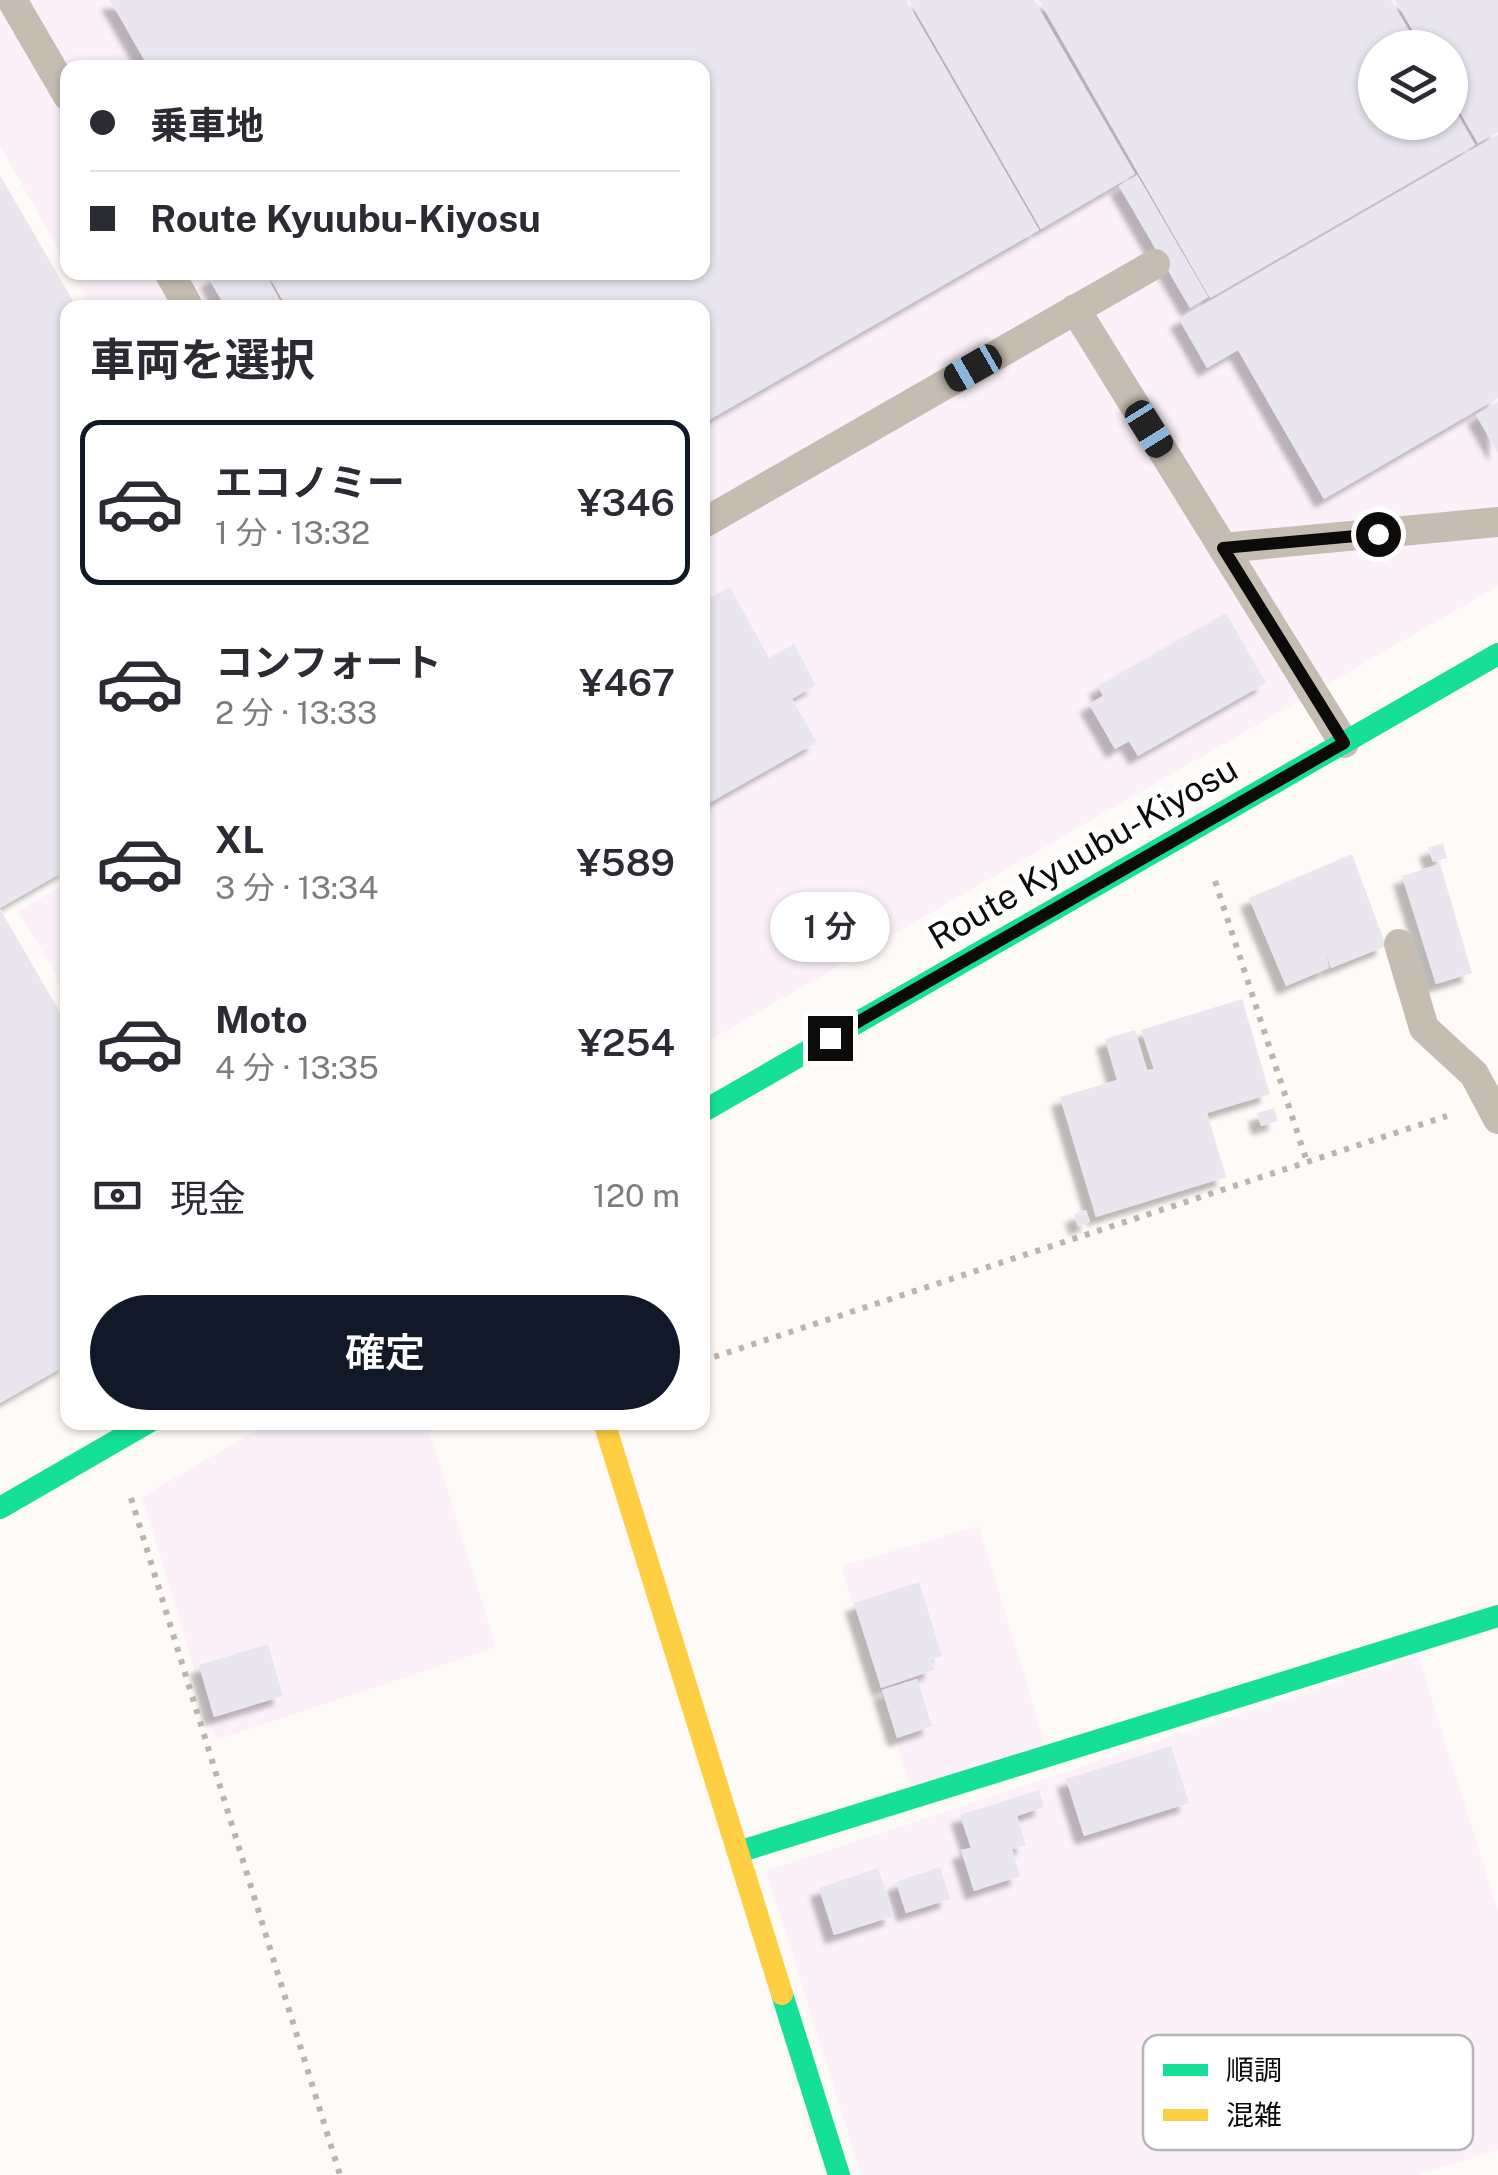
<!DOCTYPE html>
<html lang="ja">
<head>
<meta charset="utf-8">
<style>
	body { margin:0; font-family:"Public Sans","Noto Sans JP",sans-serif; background:#f7f7f7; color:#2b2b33; height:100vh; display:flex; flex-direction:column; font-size:38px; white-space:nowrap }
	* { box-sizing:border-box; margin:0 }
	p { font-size:32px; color:#7c7c81 }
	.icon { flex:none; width:55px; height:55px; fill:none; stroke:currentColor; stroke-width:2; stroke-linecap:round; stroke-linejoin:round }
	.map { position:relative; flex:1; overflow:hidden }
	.side { position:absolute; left:60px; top:300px; width:650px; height:1130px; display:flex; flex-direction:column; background:#fff; border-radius:20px; box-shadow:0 2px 8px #0004 }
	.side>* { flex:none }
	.banner { position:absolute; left:60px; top:60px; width:650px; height:220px; border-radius:20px; box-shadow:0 2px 8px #0004; display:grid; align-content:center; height:220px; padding:0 30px; background:#fff }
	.buttons { position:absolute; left:1358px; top:30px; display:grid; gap:20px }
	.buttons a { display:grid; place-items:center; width:110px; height:110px; border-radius:50%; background:#fff; box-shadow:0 2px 8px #0004; font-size:50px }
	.end { position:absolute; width:45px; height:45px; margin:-22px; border:12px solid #0d0b0a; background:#fff; box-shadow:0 0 0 5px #fff }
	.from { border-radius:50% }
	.bubble { position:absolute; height:70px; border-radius:35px; background:#fff; box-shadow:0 2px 8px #0004; font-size:32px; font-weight:600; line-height:70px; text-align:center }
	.car { position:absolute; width:30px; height:60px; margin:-30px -15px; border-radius:12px; box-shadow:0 0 8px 2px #0007; background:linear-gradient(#222 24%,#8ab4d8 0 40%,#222 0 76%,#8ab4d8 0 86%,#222 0) }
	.banner b { display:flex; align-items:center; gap:35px; height:95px; font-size:38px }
	.banner b+b { border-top:2px solid #e1e1e2 }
	.banner i { width:25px; height:25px; background:#2b2b33 }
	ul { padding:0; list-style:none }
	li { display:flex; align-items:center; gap:30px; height:165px; margin:0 20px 15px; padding:0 10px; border:5px solid transparent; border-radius:20px }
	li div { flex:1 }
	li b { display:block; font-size:38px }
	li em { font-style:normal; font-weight:600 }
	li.selected { border-color:#111827 }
	li>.icon { width:90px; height:90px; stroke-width:1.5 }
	h2 { padding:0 30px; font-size:45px; line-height:120px }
	.pay { display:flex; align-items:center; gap:25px; height:110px; padding:0 30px; font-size:38px }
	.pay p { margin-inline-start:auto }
	.action { display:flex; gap:20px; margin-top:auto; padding:20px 30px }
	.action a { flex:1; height:115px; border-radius:60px; background:#111827; color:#fff; font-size:40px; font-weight:600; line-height:115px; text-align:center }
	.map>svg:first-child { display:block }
	.industrial { fill:#fcf1f9; fill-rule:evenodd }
	.building { fill:#eae6f0; filter:url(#shadow) }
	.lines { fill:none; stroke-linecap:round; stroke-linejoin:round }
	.path { stroke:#bcb5af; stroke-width:6; stroke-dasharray:5 8; stroke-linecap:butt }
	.lane { stroke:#c6bdb2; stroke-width:30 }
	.fast { stroke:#16e098; stroke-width:22 }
	.slow { stroke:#ffcf43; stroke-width:22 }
	.route { stroke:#0d0b0a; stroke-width:12 }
	.labels { text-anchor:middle; stroke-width:10; stroke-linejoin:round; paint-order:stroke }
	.street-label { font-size:35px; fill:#0d0b0a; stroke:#fff }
	.key { fill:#fff; stroke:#b6b6b6; stroke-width:2.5 }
	.key-label { font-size:28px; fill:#0d0b0a }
</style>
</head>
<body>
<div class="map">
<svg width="1498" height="2175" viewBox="0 0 1498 2175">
	<defs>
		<filter id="shadow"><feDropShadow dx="-9" dy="9" stdDeviation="2.5" flood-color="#0004"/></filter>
	</defs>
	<rect width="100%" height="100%" fill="#fdfaf7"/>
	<path class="industrial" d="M0 0H1498V586L703 1044 702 308 92 307 72 273 702 272V68H68L67 264 0 146ZM1375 48H1450V122H1375Z
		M67 883V993L18 911Z
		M269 1423H427L496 1647 216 1740 142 1497Z
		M979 1526 1046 1747 911 1789 841 1566Z
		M1418 1655 1498 1910V2150L1418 2175H861L766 1871Z"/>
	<path class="building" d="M110 0H906L1039 230 702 424V308H287L267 272H702V68H149Z
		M909 0H1034L1135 174 1041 229Z
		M1039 0H1391L1419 48H1375V122H1450V101L1475 145 1210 298Z
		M1395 0H1498V132L1478 143 1450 95V48H1423Z
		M1498 135V398L1324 499 1238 350 1207 368 1179 319Z
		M0 175 77 308H68V869L0 908Z
		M1137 175 1208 297 1190 308 1119 186Z
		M221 272H264L284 308H226L209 279Z
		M1498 402V453L1476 415Z
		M730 587 769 658 794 644 816 685 792 699 817 742 702 807V603Z
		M1226 613 1266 683 1138 756 1129 741 1115 749 1089 704 1103 696 1098 686Z
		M1443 843 1447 858 1433 862 1428 848Z
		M1352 854 1386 946 1331 968 1326 954 1329 968 1286 986 1249 898Z
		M1440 864 1472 973 1436 984 1402 876Z
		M0 909 68 1026V1364L0 1403Z
		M1242 999 1270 1094 1207 1113 1226 1177 1096 1217 1060 1097 1117 1080 1105 1039 1135 1030 1147 1070 1154 1069 1141 1030Z
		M1274 1108 1278 1121 1261 1126 1257 1113Z
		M1086 1210 1090 1222 1078 1226 1074 1214Z
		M919 1582 942 1656 931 1659 934 1670 881 1688 854 1603Z
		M268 1644 283 1696 214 1717 199 1665Z
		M917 1679 932 1726 897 1738 882 1690Z
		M1171 1746 1189 1803 1084 1836 1066 1779Z
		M1039 1790 1044 1807 1017 1816 1026 1845 1012 1849 1020 1876 974 1891 961 1850 971 1848 960 1815Z
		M940 1867 950 1899 906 1913 896 1882Z
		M878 1868 894 1916 834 1935 819 1888Z"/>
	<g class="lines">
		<path class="path" d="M1215 881 1308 1165
			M702 1361 1447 1116
			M131 1498 340 2175"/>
		<path class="lane" d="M12 0 68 96
			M169 272 189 308
			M1075 309 1344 743
			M702 524 1155 264
			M1223 548 1498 522
			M1399 944 1424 1028 1474 1074 1498 1119"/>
		<path class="fast" d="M702 1112 1498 654
			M0 1508 149 1422
			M738 1852 1498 1616
			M782 1994 839 2175"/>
		<path class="slow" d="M604 1422 782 1994"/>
	</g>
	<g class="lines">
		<path class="route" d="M830 1038 1344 743 1223 548 1378 534"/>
	</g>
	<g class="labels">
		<g class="street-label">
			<text transform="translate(1083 853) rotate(-30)" y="12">Route Kyuubu-Kiyosu</text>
		</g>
	</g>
	<rect x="1143" y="2035" width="330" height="115" rx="15" class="key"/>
	<rect x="1163" y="2064" width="45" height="12" fill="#16e098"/>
	<rect x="1163" y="2109" width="45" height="12" fill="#ffcf43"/>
	<g class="key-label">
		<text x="1226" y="2080">順調</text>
		<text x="1226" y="2125">混雑</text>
	</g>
</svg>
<div class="buttons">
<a><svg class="icon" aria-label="layers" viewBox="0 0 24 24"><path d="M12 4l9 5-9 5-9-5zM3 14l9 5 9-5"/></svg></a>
</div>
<i class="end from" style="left:1378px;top:534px"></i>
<i class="end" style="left:830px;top:1038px"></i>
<div class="bubble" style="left:770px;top:892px;width:120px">1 分</div>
<i class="car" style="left:973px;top:368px;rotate:240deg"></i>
<i class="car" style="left:1149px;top:429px;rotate:148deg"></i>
<div class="banner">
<b><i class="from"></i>乗車地</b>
<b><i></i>Route Kyuubu-Kiyosu</b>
</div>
<section class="side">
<h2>車両を選択</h2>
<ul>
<li class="selected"><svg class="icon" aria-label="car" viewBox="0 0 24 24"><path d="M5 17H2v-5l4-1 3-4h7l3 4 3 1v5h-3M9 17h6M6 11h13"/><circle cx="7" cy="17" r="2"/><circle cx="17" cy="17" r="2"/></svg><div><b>エコノミー</b><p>1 分 · 13:32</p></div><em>¥346</em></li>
<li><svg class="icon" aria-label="car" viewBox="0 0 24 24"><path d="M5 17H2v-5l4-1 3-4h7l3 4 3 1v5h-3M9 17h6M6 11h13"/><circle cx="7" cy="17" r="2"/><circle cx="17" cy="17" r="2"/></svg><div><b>コンフォート</b><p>2 分 · 13:33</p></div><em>¥467</em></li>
<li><svg class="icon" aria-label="car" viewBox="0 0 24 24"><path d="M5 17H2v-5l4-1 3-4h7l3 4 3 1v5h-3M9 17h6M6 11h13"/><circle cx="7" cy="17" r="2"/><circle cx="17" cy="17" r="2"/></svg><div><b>XL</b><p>3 分 · 13:34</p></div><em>¥589</em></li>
<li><svg class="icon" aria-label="car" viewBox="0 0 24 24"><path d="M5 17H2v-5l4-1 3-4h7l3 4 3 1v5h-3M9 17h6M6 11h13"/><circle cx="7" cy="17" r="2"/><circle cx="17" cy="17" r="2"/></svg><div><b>Moto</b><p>4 分 · 13:35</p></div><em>¥254</em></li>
</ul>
<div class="pay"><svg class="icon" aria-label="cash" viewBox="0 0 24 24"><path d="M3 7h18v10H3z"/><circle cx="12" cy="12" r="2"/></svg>現金<p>120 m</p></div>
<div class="action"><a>確定</a></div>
</section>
</div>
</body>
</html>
